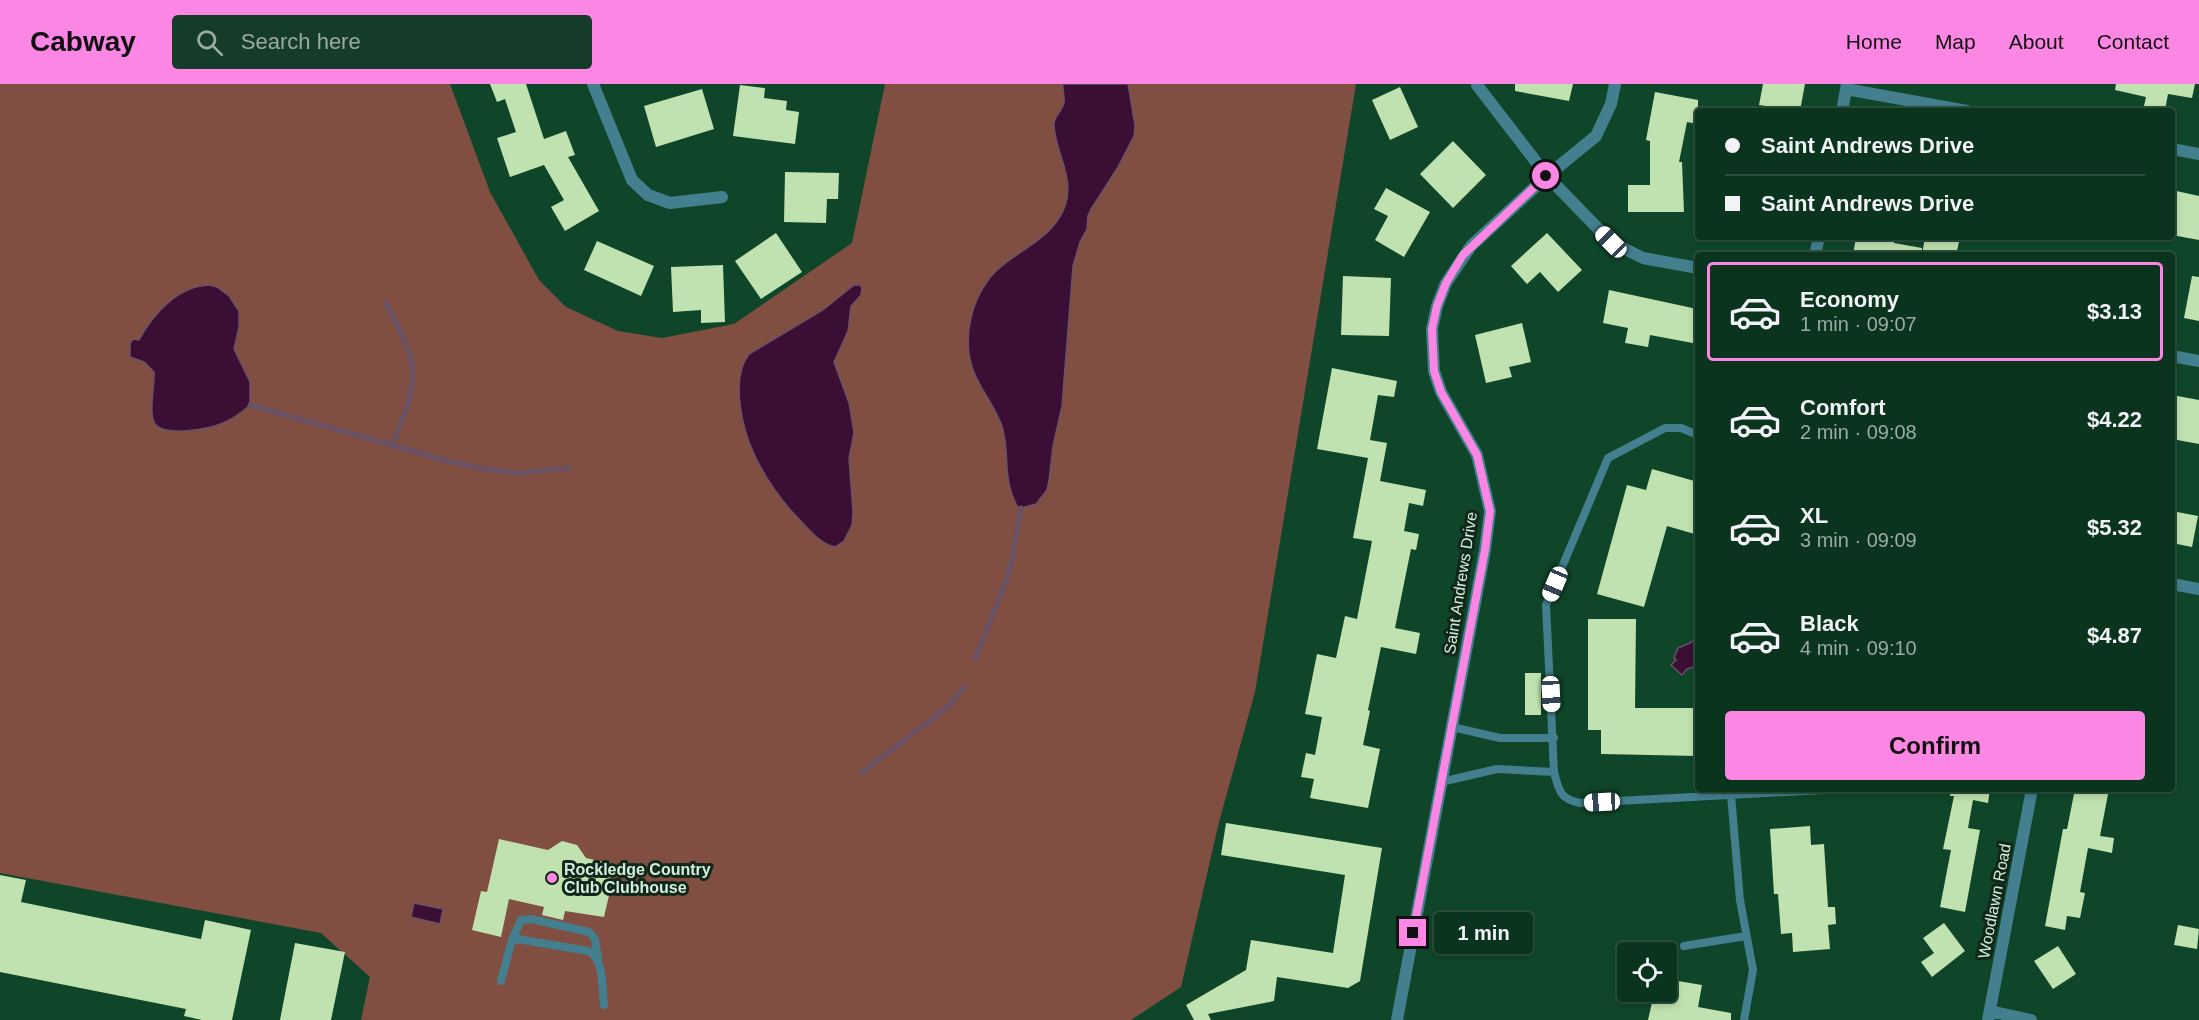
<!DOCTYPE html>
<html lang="en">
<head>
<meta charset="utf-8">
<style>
	body { margin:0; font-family:Arial,sans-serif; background:#143c28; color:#f1f3f6; height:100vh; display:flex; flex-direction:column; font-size:22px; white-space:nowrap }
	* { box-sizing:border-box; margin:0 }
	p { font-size:20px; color:#9aaaa4 }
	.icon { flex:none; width:33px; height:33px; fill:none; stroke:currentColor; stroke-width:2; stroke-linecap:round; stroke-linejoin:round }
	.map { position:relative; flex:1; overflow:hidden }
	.details { position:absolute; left:1695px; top:168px; width:480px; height:540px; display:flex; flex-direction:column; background:#0b341f; border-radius:6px; box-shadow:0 3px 9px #0003,0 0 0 2px #2b4f3d }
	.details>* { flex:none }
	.guide { position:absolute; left:1695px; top:24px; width:480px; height:132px; border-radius:6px; box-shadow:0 3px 9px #0003,0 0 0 2px #2b4f3d; display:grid; align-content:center; height:132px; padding:0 30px; background:#0b341f }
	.controls { position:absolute; left:1617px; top:858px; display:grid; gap:12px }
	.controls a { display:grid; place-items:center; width:60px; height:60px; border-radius:6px; background:#0b341f; box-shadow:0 3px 9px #0003,0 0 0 2px #2b4f3d; font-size:30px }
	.end { position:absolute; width:27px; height:27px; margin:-14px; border:8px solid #fc86e3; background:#111; box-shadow:0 0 0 3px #111 }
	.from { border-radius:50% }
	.bubble { position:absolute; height:42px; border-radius:6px; background:#0b341f; box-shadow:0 3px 9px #0003,0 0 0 2px #2b4f3d; font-size:20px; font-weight:700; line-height:42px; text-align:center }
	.car { position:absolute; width:18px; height:36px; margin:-18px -9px; border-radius:8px; box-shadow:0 0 4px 2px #0007; background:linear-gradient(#fff 24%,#345 0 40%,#fff 0 76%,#345 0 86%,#fff 0) }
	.guide b { display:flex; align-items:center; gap:21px; height:57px; font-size:22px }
	.guide b+b { border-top:2px solid #2b4f3d }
	.guide i { width:15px; height:15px; background:#f1f3f6 }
	ul { padding:10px 0 0; list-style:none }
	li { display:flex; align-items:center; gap:18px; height:99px; margin:0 12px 9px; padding:0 18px; border:3px solid transparent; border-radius:6px }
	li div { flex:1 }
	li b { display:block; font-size:22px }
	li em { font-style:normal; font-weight:700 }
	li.selected { border-color:#fc86e3 }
	li>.icon { width:54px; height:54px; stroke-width:1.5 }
	.cta { display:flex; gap:12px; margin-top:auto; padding:12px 30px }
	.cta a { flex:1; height:69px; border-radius:6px; background:#fc86e3; color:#111; font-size:24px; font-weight:700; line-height:69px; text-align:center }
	header { display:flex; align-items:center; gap:36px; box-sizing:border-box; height:84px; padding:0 30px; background:#fc86e3; color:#111 }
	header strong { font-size:28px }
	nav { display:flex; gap:33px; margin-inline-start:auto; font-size:21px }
	.search { width:420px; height:54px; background:#143c28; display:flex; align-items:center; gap:15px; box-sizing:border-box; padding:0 21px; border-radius:6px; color:#9aaaa4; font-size:22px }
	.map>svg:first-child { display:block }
	.green { fill:#804f42 }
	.water { fill:#3b0e33; stroke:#695166; stroke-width:1.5 }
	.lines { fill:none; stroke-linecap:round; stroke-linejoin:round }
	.stream { stroke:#695166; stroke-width:5 }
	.building { fill:#c0e1b0 }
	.service { stroke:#437f8e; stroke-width:8 }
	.minor { stroke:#437f8e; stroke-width:12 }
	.route { stroke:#fc86e3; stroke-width:8 }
	.poi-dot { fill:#fc86e3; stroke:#11271a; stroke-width:2 }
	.labels { text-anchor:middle; stroke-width:6; stroke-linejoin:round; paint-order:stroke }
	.street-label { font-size:16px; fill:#d3eedc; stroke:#11271a }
	.poi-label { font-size:16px; font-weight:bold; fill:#d3eedc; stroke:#11271a; text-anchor:start }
</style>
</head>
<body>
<header>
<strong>Cabway</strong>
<div class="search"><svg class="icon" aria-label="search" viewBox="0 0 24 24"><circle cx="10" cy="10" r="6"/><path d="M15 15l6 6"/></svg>Search here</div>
<nav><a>Home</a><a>Map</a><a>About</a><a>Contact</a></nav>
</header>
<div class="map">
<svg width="2199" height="936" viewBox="0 0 2199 936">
	<rect width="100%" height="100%" fill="#0f4629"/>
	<path class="green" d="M0 0H450L490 108 539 196 566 223 618 247 662 254 734 240 852 159 885 0H1356L1255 608 1219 738 1181 903 1131 936H361L370 893 321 849 0 789Z"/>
	<path class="water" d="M1063 0H1128L1135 42 1134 52 1118 83 1091 125 1088 132 1087 145 1080 158 1073 182 1062 322 1053 362 1049 397 1047 406 1036 420 1021 424 1017 422C1002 392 1010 374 1003 346 999 329 984 310 976 293 960 259 970 214 996 187 1018 166 1054 154 1065 122 1075 94 1056 70 1054 42 1053 31 1063 28 1064 18 1065 12 1062 6 1063 0Z
		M209 201 217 203 229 212 239 227V243L234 265 250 298V321C242 328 233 335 223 339 210 345 164 353 155 340 148 329 155 302 154 288L144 278 130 273V259L133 255 139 256C153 230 178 202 209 201Z
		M854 201H860L862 204 861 211 851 222 848 247 834 278 849 319 854 349 849 374 853 428 852 441 844 457 835 463C819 460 807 443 796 432 780 415 765 393 755 372 742 345 730 295 749 270L823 226Z
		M1695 555 1698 558V582L1687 585 1682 591 1671 581 1676 576 1674 574 1678 564 1690 559Z
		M414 819 443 825 440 840 411 833Z"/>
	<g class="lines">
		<path class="stream" d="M386 219C395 238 407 258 412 280 417 306 401 337 392 362
			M250 321 448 377 485 385 517 389 569 384
			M975 575 1006 497 1012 476 1021 424
			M861 689 948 623 964 603"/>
	</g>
	<path class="building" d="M490 0H526L544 55 566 47 575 71 568 73 599 127 565 147 551 123 564 116 544 81 510 93 497 54 516 48 505 15 497 18Z
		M1515 0H1573L1569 17 1515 7Z
		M1763 0H1805L1800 27 1759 21Z
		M2116 0H2195L2192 14 2168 10 2165 26 2144 22 2146 13 2115 6Z
		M740 1 765 4 764 14 787 17 786 26 799 28 795 60 733 52Z
		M1400 3 1418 43 1390 56 1372 16Z
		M702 5 714 45 656 63 644 22Z
		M1655 8 1698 16V40L1687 38 1679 78H1682L1684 128H1628V101H1650V57L1646 56Z
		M1453 57 1486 91 1453 124 1420 90Z
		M785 88 839 89 838 115H827L826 139 784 138Z
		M1386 104 1430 128 1404 173 1375 156 1388 132 1374 125Z
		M2172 106 2199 112V156L2172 151Z
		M776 149 802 188 761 215 735 177Z
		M1547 149 1582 186 1558 208 1540 188 1527 200 1511 182Z
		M1856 153H1895L1894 159 1922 164V171H1853Z
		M1925 153 1959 158 1956 171H1922Z
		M597 157 654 182 641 212 584 186Z
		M723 181 725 238 701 239V226L673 228 671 183Z
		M1343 192 1391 194 1389 252 1341 251Z
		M2192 192 2199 193V237L2184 234Z
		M1609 206 1697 225 1696 233H1698V260L1650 251 1648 263 1625 259 1628 244 1603 239Z
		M1522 239 1531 278 1509 283 1512 293 1486 299 1475 251Z
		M1332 284 1397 297 1394 313 1378 311 1370 356 1387 359 1380 397 1426 406 1423 422 1409 419 1404 447 1419 450 1416 466 1411 465 1395 544 1420 549 1416 570 1381 563 1368 626 1370 627 1363 661 1380 665 1368 724 1310 714 1314 695 1301 693 1306 669 1315 671 1322 633 1305 630 1317 570 1336 574 1345 532 1357 535 1372 457 1353 454 1368 374 1317 365Z
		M2172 311 2199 316V360L2172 355Z
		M1652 385 1698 398V451L1667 442 1644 523 1597 510 1627 401 1646 406Z
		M2172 427 2198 432 2192 463 2172 459Z
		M1588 535H1636L1635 624H1698V672L1601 670V646H1588Z
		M1525 589H1541V631H1525Z
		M1951 705H1990L1988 719 1973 716 1968 744 1980 746 1965 828 1940 823 1951 766 1943 765 1954 712H1950Z
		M2075 705H2109L2100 752 2114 754 2112 769 2088 764 2080 808 2085 809 2080 834 2067 832 2065 846 2045 842 2063 745H2067Z
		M1226 739 1382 764 1360 897 1348 904 1277 893 1274 917 1208 930 1211 936H1194L1186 921 1246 886 1251 856 1333 869 1345 791 1221 771Z
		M1810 742 1811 761 1824 760 1828 823H1835L1836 840 1828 841 1830 865 1793 868 1792 849 1781 850 1778 810H1774L1770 745Z
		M499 755 548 766 562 757 577 761 586 774 616 781 604 833 565 827 563 836 542 831 544 823 509 815 501 853 472 846 481 807 487 808Z
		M0 791 26 796 21 818 201 855 205 836 251 846 232 936H202L184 932 186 925 0 888Z
		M1944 839 1965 867 1932 893 1921 878 1934 869 1923 854Z
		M2178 841 2199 845 2197 865 2174 861Z
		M295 859 345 868 331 936H280Z
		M2058 862 2076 890 2053 905 2034 877Z
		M1666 895 1702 901 1698 923 1731 929V936H1648L1653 914 1661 916 1663 908H1666Z"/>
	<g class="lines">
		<path class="service" d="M1698 351 1681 344H1665L1608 374 1546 521 1554 688C1559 707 1560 715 1580 719L1842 705
			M1452 643 1500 654H1554
			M1441 698 1497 685 1554 688
			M1731 711 1740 816 1753 886 1744 936
			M511 859 521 836 531 835 589 848 595 855 598 875
			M1684 862 1746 852
			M501 897 511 859 517 855 588 867C604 874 602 905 604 921"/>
		<path class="minor" d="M593 0 632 96 648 111 670 119 722 113
			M1477 1 1547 92 1611 158 1643 174 1698 184
			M1846 5 1967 27
			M1842 27 1847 0
			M2172 65 2199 70
			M1815 171 1819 153
			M2172 272 2199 277
			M2172 500 2199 505
			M1990 927 2031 936
			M1397 936 1485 466 1490 427 1477 371 1441 308 1434 287 1432 245 1437 222 1446 199 1471 162 1547 92 1596 52 1611 20 1615 0
			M1988 936 2032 705"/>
	</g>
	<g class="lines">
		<path class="route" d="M1413 849 1485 466 1490 427 1477 371 1441 308 1434 287 1432 245 1437 222 1446 199 1463 171 1546 92"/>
	</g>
	<circle class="poi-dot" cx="552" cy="794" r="6"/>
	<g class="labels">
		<g class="street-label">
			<text transform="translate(1460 499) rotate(-81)" y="6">Saint Andrews Drive</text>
			<text transform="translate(1994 817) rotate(-79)" y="6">Woodlawn Road</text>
		</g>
		<g class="poi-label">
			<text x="564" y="791">Rockledge Country<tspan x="564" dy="18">Club Clubhouse</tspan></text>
		</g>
	</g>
</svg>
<div class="controls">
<a><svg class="icon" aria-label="locate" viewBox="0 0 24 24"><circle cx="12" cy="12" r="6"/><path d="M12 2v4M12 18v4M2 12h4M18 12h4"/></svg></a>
</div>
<i class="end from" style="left:1546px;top:92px"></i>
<i class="end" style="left:1413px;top:849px"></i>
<div class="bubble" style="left:1434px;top:828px;width:99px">1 min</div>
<i class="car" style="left:1611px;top:158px;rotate:315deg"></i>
<i class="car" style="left:1555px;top:500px;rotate:203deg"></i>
<i class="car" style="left:1551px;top:610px;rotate:177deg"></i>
<i class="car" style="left:1602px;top:718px;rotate:267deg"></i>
<div class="guide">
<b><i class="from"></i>Saint Andrews Drive</b>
<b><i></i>Saint Andrews Drive</b>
</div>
<section class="details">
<ul>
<li class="selected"><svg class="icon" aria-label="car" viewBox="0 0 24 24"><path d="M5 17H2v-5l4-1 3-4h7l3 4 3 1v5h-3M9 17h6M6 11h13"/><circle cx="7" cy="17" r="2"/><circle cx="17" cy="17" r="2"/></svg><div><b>Economy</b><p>1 min · 09:07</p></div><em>$3.13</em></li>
<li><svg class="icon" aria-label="car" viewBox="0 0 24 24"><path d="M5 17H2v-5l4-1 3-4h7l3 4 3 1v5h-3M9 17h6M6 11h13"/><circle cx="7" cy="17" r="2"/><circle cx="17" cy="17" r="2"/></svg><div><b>Comfort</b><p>2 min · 09:08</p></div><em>$4.22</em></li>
<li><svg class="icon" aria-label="car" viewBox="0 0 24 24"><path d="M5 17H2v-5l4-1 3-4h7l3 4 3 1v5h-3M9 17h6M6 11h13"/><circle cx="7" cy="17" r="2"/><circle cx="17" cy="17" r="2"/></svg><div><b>XL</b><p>3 min · 09:09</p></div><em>$5.32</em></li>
<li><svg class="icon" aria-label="car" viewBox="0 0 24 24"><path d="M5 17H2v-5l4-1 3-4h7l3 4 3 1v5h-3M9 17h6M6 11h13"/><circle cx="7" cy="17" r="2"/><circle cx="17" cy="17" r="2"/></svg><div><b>Black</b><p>4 min · 09:10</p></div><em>$4.87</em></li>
</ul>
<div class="cta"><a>Confirm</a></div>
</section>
</div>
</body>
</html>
